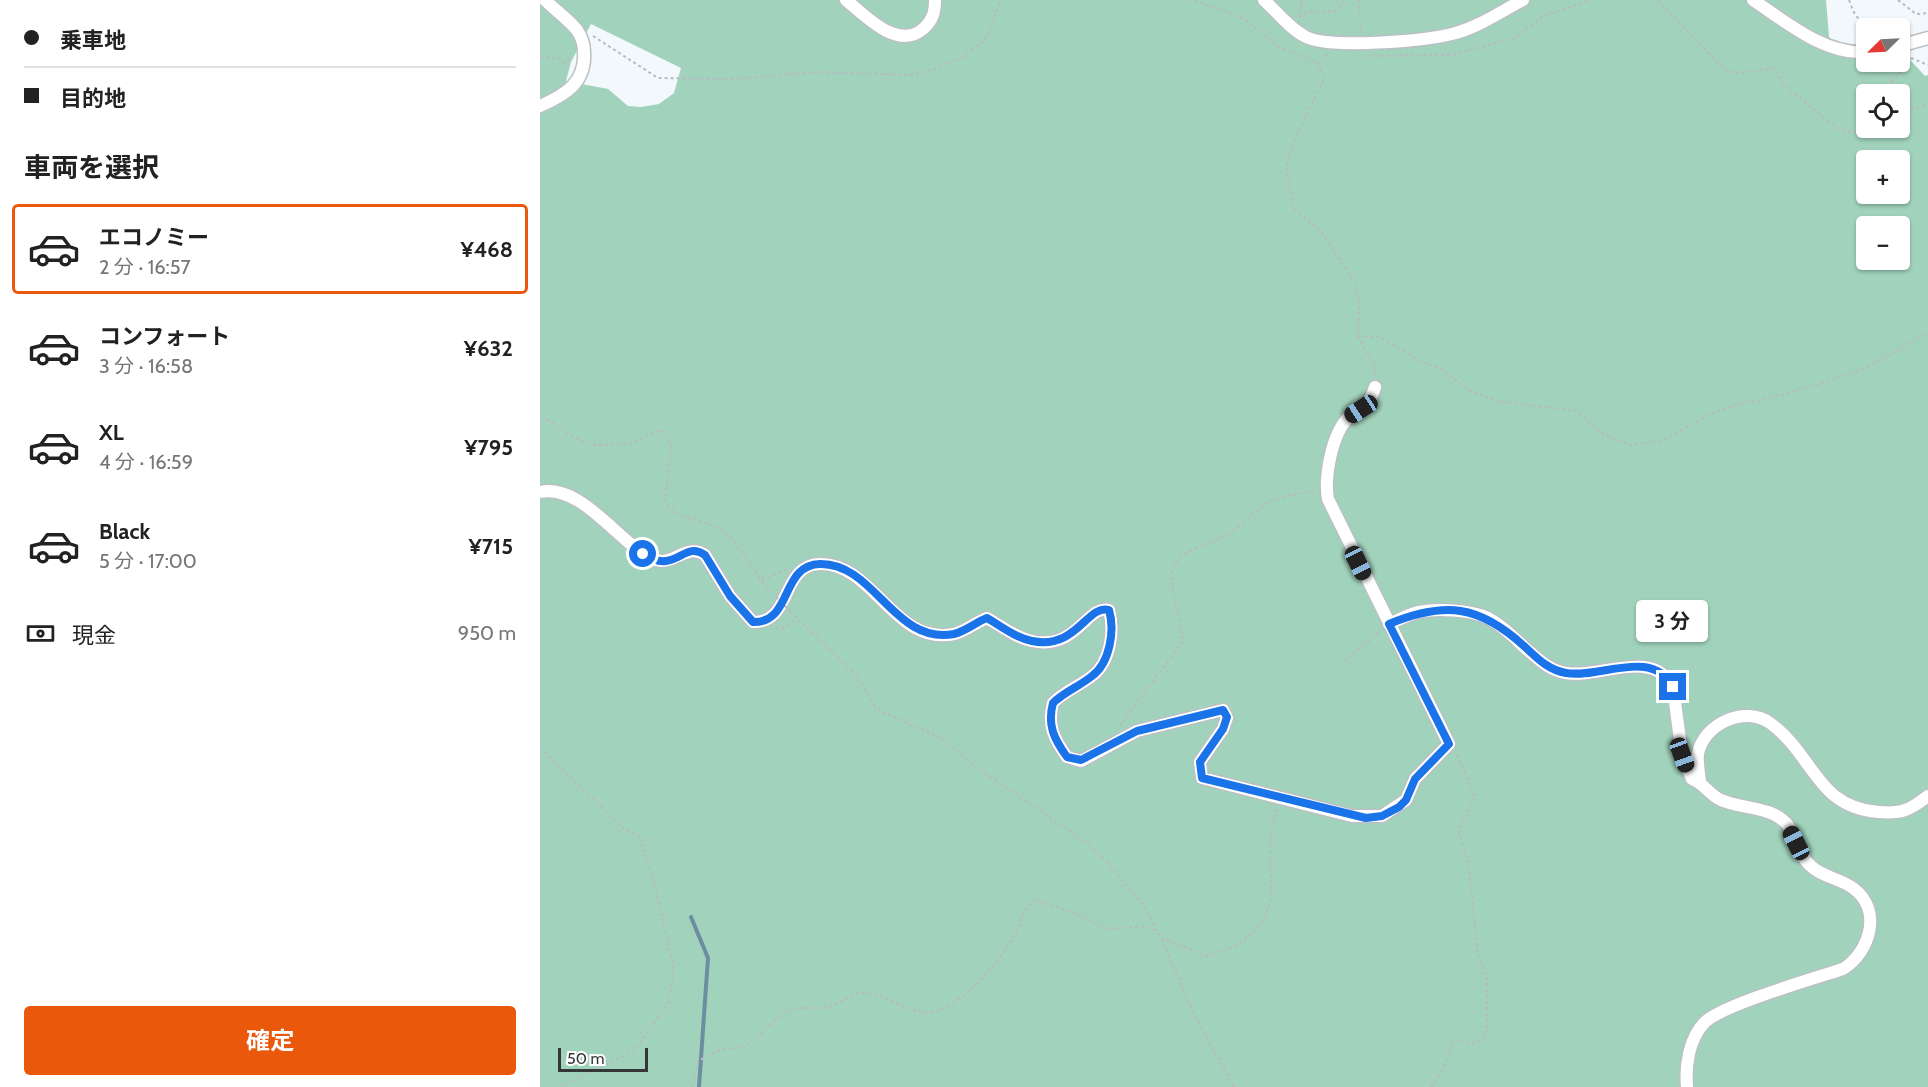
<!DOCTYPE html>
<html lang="ja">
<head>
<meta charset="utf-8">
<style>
	body { margin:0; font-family:Cabin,"Noto Sans JP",sans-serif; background:#f6f6f6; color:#222; height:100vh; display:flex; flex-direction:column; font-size:22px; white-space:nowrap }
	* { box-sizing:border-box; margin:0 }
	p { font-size:20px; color:#767676 }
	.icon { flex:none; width:33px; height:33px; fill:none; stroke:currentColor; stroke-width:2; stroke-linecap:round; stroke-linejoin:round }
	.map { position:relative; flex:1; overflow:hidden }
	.panel { display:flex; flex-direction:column; background:#fff; width:540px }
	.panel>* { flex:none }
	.hud { display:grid; align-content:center; height:132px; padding:0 24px; background:#fff }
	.needle { width:39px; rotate:246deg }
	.fabs { position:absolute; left:1316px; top:18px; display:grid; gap:12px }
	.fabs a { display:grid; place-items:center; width:54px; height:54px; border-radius:6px; background:#fff; box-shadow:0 2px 4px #0004; font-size:30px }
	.scale { position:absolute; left:18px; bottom:15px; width:90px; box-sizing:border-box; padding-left:6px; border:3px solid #343638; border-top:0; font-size:16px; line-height:21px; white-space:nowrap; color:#343638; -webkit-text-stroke:4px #fff; paint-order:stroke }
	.end { position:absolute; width:27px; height:27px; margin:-14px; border:8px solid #1a73e8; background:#fff; box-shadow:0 0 0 3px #fff }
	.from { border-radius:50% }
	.bubble { position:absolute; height:42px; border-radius:6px; background:#fff; box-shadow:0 2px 4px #0004; font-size:20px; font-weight:700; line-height:42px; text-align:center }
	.car { position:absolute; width:18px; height:36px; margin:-18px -9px; border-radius:8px; box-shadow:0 0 4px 2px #0007; background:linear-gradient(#222 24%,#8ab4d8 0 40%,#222 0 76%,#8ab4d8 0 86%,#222 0) }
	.hud b { display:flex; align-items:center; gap:21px; height:57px; font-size:22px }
	.hud b+b { border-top:2px solid #e0e0e0 }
	.hud i { width:15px; height:15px; background:#222 }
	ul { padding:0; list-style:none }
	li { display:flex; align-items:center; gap:18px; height:90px; margin:0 12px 9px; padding:0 12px; border:3px solid transparent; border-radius:6px }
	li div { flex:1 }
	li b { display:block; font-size:22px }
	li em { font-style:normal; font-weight:700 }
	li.active { border-color:#ea580c }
	li>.icon { width:54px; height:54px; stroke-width:1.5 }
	h2 { padding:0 24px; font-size:27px; line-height:72px }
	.pay { display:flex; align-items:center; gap:15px; height:66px; padding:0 24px; font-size:22px }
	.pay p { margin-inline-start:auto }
	.primary-button { display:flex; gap:12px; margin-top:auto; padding:12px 24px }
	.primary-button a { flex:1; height:69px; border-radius:6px; background:#ea580c; color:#fff; font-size:24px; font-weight:700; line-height:69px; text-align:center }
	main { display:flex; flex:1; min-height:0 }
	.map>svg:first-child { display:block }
	.forest { fill:#a1d3bc; fill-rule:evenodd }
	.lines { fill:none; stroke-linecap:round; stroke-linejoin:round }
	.stream { stroke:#6c8ea0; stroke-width:4 }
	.minor-casing { stroke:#bbc0c5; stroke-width:15 }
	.path { stroke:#b7bbbf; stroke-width:2; stroke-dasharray:3 3; stroke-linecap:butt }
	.minor { stroke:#fff; stroke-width:12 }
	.path-bridge { stroke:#b7bbbf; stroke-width:2; stroke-dasharray:3 3; stroke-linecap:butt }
	.route { stroke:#1a73e8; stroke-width:8 }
</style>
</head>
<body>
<main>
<section class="panel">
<div class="hud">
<b><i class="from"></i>乗車地</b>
<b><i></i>目的地</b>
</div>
<h2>車両を選択</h2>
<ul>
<li class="active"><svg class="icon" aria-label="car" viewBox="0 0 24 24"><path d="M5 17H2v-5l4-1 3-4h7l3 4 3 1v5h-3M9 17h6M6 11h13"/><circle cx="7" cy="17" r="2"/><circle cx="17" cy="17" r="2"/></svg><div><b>エコノミー</b><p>2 分 · 16:57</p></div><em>¥468</em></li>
<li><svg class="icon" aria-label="car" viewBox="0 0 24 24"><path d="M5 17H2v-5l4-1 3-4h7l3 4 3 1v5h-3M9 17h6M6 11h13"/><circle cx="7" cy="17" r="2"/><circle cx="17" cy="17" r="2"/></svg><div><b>コンフォート</b><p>3 分 · 16:58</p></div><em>¥632</em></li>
<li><svg class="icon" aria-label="car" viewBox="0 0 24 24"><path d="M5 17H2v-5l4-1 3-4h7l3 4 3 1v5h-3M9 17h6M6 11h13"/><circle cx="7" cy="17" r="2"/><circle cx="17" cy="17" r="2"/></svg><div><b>XL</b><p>4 分 · 16:59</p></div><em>¥795</em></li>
<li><svg class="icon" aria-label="car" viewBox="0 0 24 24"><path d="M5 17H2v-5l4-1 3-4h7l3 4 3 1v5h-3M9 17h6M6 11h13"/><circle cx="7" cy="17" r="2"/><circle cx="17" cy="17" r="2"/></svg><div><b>Black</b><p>5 分 · 17:00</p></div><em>¥715</em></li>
</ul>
<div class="pay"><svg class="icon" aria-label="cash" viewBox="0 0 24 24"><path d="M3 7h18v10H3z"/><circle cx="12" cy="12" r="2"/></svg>現金<p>950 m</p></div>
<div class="primary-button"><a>確定</a></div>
</section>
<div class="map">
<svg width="1388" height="1087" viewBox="0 0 1388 1087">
	<rect width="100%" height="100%" fill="#f3f8fd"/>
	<path class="forest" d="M0 0H1286L1289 37 1312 58 1326 57V62H1359L1361 50 1385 76 1388 75V1087H0ZM51 24 141 68 134 93 119 104 101 107 88 106 68 89 26 81 31 62ZM1326 94H1359V128H1326ZM1326 160H1359V194H1326ZM1326 226H1359V260H1326Z"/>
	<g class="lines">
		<path class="stream" d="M151 917 168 958 159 1087"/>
		<defs>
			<path id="minor" d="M306 0C325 15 357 51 383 29 393 20 395 12 395 0
				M724 0C737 12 750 29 766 37 791 49 884 41 912 34 937 28 960 12 983 0
				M1213 0C1246 22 1285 55 1326 52
				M1359 46 1388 38
				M0 106C25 95 46 83 44 52 44 45 41 36 37 30 28 19 15 10 5 0
				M0 492C42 483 79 544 113 559 133 568 146 542 165 555L190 596 213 622C253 623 240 565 280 564 334 563 354 646 414 634 426 631 436 622 447 618 461 626 476 638 492 641 537 651 547 604 569 610 575 631 570 663 552 676 540 686 524 691 513 703 507 725 514 739 527 757L541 761 597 731 683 710 687 718 683 729 660 762 662 778 812 816H842L866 800 875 779 909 744 788 499C784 477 792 434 808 418 821 404 829 408 835 387
				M849 624C859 620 869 614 879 612 897 608 931 610 948 618 961 625 973 636 984 647 997 658 1008 670 1026 673 1060 679 1112 647 1133 687L1142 755 1152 779C1164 783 1169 795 1181 800 1201 809 1230 806 1246 823 1257 836 1258 856 1272 867 1283 877 1301 879 1313 888 1343 910 1330 952 1303 969 1273 979 1185 1004 1165 1022 1149 1038 1145 1066 1147 1087
				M1160 781C1159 773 1157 762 1158 754 1163 724 1205 705 1230 723 1275 756 1276 807 1338 812 1362 814 1370 810 1388 796"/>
		</defs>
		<use href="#minor" class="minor-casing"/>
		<path class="path" d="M655 0 704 19 739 47 778 63 788 54
			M819 0 821 31
			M1118 0 1185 70 1197 73 1234 68 1245 86 1297 128 1312 133 1326 127
			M1309 0 1315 15 1329 28
			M1358 0 1376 14 1388 13
			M760 15 762 0
			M759 17 769 12 795 11 807 0
			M53 36 118 78 194 79 277 72 370 75 395 69 422 57 445 40 461 0
			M829 56 911 55 975 38 1003 16 1050 0
			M0 57 20 59 25 63 31 58
			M1371 58 1388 65
			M778 63 784 78 751 148 746 170 754 209 781 231 815 283 819 301 818 336 835 367V375
			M1337 94 1367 67 1370 58
			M1326 105 1322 111 1326 120
			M1359 113 1388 104
			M818 336 840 337 882 362 902 369 928 390 957 401 1037 411 1059 432 1090 445 1124 440 1168 415 1200 403 1218 401 1280 384 1323 369 1388 333
			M0 421 9 420 34 438 55 445 88 444 118 431 126 432 131 449 125 500C135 522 162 517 180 529 203 545 214 576 234 595
			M222 580 247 569
			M250 611 316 675 335 706 343 712 401 738 432 764 546 842 571 866 604 906 621 938 654 1014 694 1087
			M236 627 242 629 256 618
			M804 661 840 632
			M580 726 643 641C641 622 628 584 633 568 638 551 667 545 683 537 701 528 715 509 731 501 745 495 762 494 776 490
			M0 748 83 828 104 839 102 845 113 877 134 969 128 1003 95 1050 19 1087
			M621 938 666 956C695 948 724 935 730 902 733 884 729 864 730 846 730 833 734 821 736 809
			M152 1087 158 1061C166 1057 175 1051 183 1049 189 1048 195 1049 201 1047 219 1040 228 1024 244 1013 259 1003 276 1012 292 1006 301 1003 311 993 321 993 348 991 376 1023 403 1009 429 996 458 963 473 938 481 925 482 908 495 900L542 916 568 929 603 926 616 931
			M891 1087 902 1071 914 1039 932 1044 944 1038 947 1029V976L938 956 929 867 918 830 935 796 917 754"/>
		<use href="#minor" class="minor"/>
		<path class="path-bridge" d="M236 597 250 611"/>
	</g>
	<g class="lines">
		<path class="route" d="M103 554C110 558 117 562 126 561 142 559 149 544 165 555L190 596 213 622C253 623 240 565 280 564 335 563 354 645 414 634 426 631 436 622 447 618 461 626 476 638 492 641 537 650 547 604 569 610 575 630 570 663 552 676 540 686 524 692 513 703 507 725 514 739 527 757L541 760 597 731 683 710 687 717 683 729 660 762 662 778 826 818 842 816 859 807 866 800 875 779 909 744 849 624C905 601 939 605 984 646 997 658 1008 670 1026 673 1060 679 1112 647 1133 687"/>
	</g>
</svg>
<div class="fabs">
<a><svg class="needle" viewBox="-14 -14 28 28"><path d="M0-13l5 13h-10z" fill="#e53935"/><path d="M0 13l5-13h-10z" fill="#767676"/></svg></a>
<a><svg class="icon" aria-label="locate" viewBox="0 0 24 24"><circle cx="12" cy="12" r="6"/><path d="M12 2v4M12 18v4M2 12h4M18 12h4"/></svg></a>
<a>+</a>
<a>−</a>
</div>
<div class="scale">50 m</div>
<i class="end from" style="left:103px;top:554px"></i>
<i class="end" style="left:1133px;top:687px"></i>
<div class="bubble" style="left:1096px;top:600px;width:72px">3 分</div>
<i class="car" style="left:821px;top:409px;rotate:237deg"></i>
<i class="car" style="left:818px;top:563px;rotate:154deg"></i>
<i class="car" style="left:1142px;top:755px;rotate:160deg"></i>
<i class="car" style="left:1256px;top:843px;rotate:333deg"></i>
</div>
</main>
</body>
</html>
